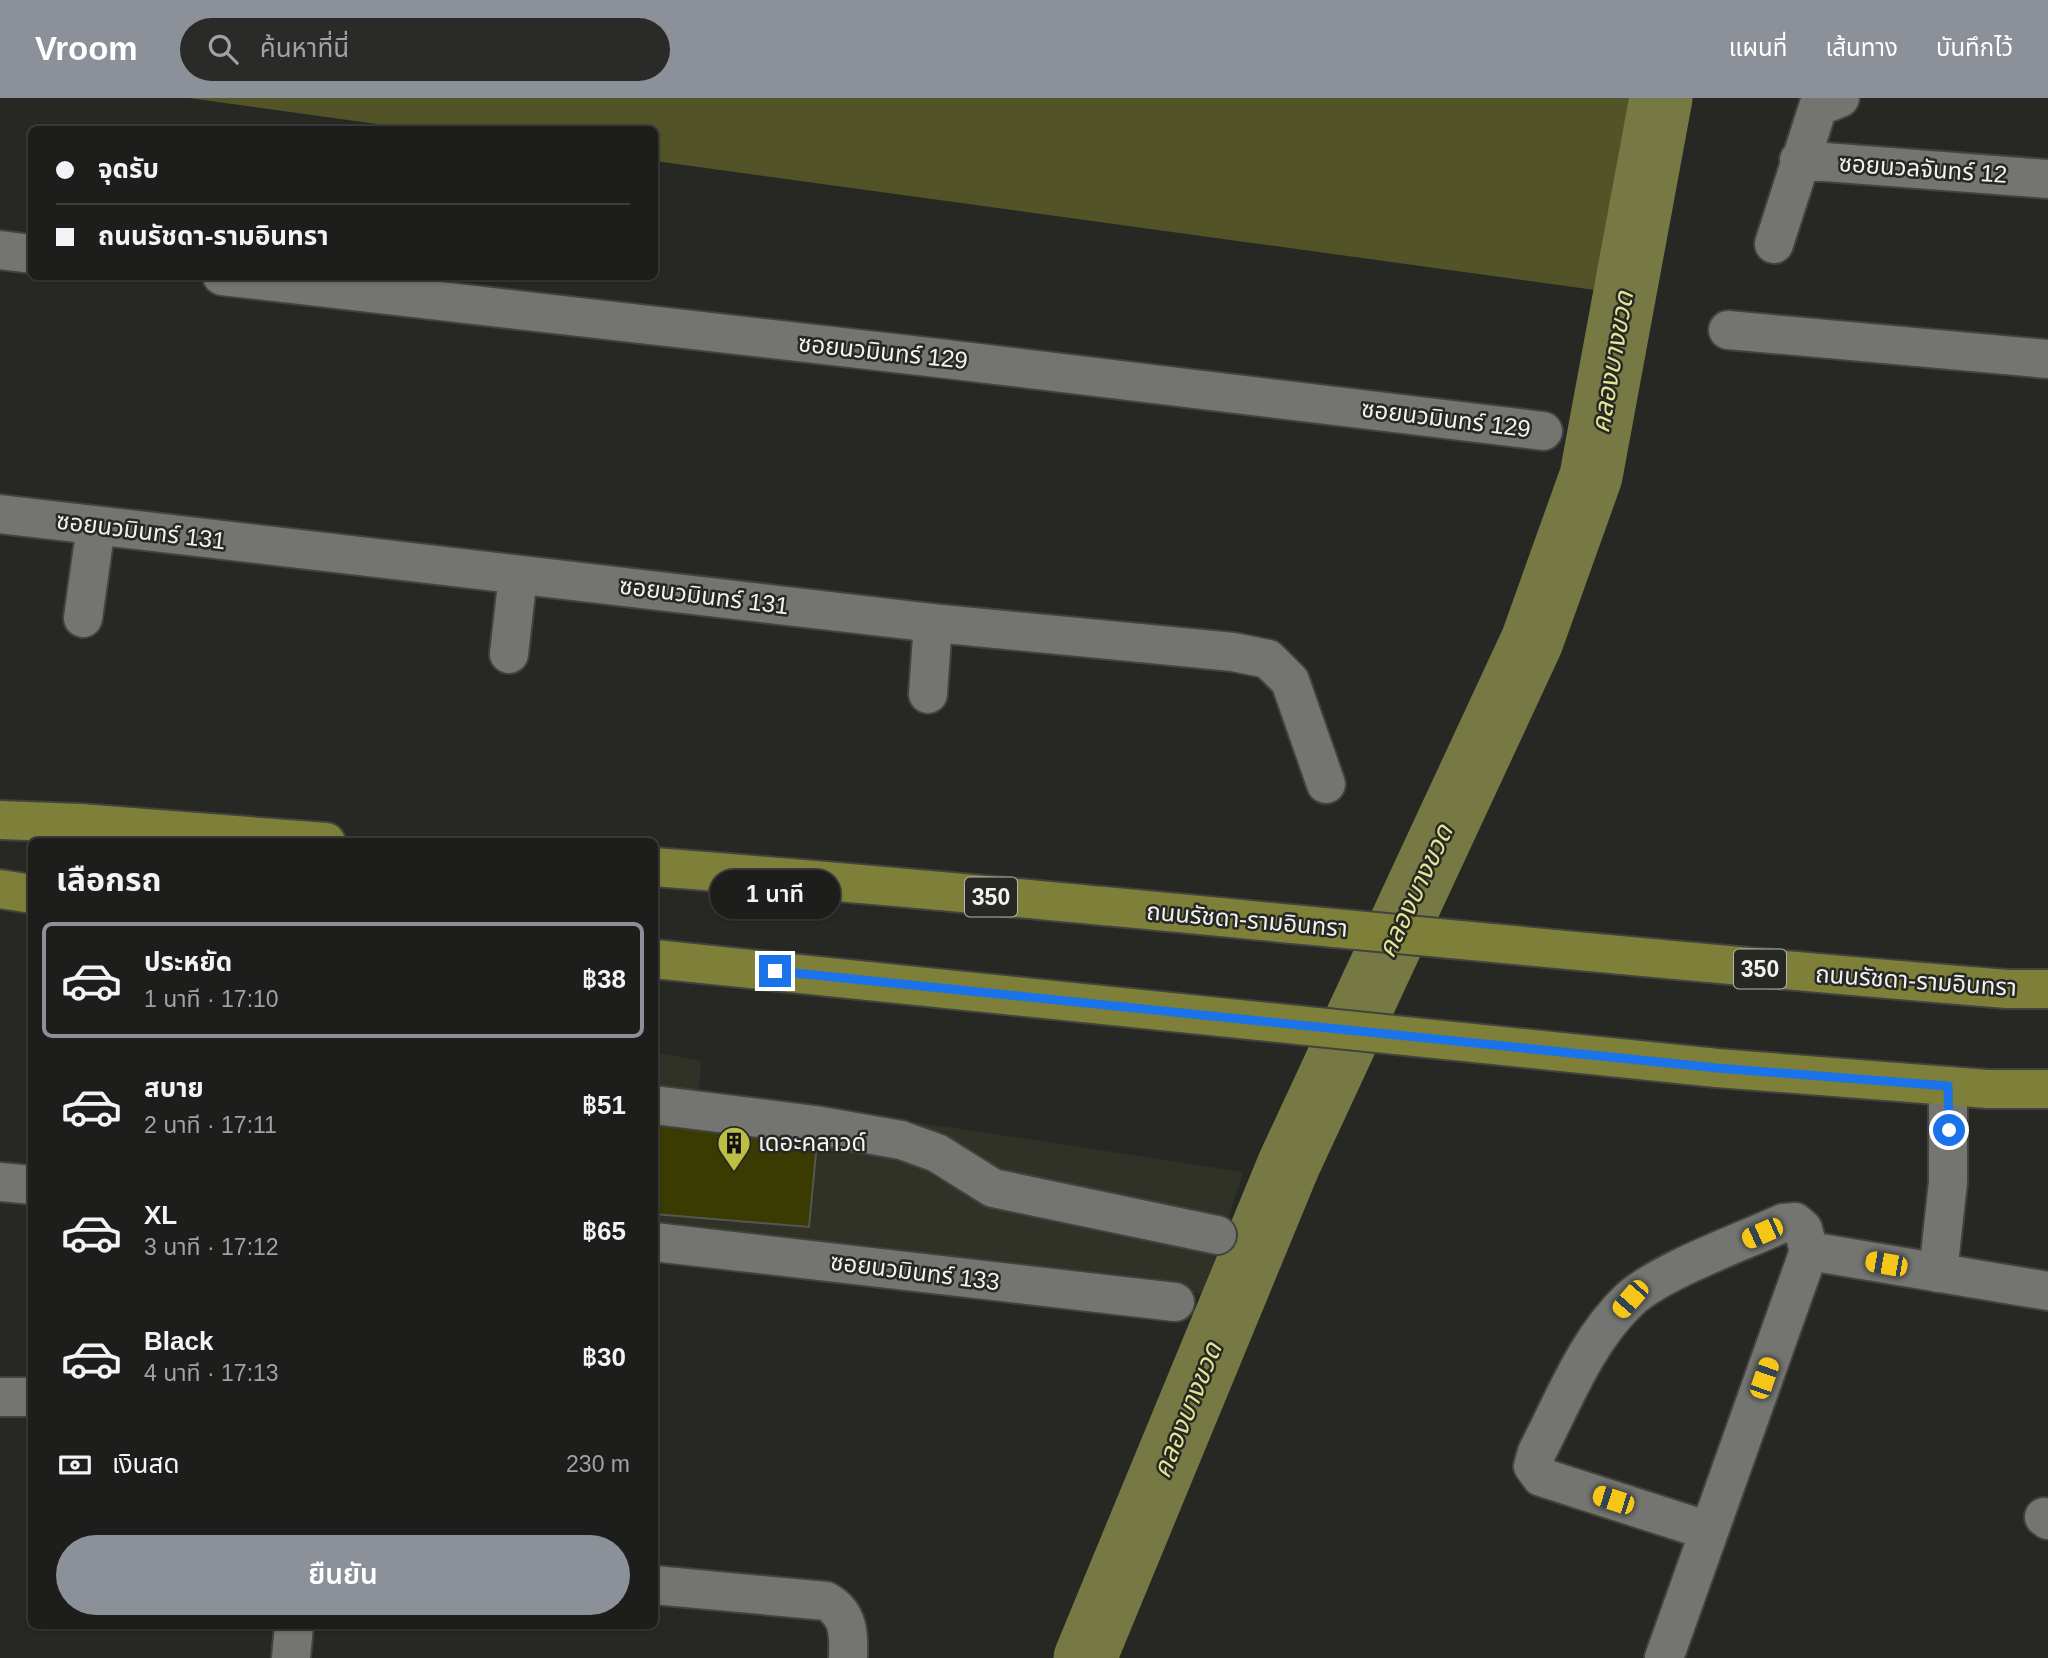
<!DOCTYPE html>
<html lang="th">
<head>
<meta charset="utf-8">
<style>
	body { margin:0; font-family:Helvetica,"Noto Sans Thai",sans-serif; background:#2a2b28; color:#f1f3f6; height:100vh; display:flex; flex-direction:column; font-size:26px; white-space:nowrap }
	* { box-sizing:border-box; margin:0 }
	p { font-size:23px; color:#a0a2a3 }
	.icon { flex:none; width:38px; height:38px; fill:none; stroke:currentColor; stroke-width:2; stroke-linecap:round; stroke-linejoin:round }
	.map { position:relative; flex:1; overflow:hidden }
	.sheet { position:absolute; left:28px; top:740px; width:630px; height:791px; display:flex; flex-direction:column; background:#1d1e1b; border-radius:10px; box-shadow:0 2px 5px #0004,0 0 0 2px #3b3c3a }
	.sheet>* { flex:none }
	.hud { position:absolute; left:28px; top:28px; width:630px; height:154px; border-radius:10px; box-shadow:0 2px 5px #0004,0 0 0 2px #3b3c3a; display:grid; align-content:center; height:154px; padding:0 28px; background:#1d1e1b }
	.end { position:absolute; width:32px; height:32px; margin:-16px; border:9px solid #1a73e8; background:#fff; box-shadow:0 0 0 4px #fff }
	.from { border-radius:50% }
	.bubble { position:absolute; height:49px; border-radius:24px; background:#1d1e1b; box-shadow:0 2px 5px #0004,0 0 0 2px #3b3c3a; font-size:23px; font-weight:600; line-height:49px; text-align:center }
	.car { position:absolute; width:21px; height:42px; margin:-21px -10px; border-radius:9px; box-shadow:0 0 5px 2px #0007; background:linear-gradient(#f5c518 24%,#345 0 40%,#f5c518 0 76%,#345 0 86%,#f5c518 0) }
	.hud b { display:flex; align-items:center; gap:24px; height:66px; font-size:26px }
	.hud b+b { border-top:2px solid #3b3c3a }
	.hud i { width:18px; height:18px; background:#f1f3f6 }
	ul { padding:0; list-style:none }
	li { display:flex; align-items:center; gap:21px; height:116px; margin:0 14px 10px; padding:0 14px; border:4px solid transparent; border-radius:10px }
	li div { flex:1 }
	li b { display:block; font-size:26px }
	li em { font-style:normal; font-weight:600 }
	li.active { border-color:#8c9099 }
	li>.icon { width:63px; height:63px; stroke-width:1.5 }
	h2 { padding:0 28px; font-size:32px; line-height:84px }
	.pay { display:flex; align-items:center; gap:18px; height:77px; padding:0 28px; font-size:26px }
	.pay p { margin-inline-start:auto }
	.action { display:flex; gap:14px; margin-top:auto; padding:14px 28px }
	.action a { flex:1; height:80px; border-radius:42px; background:#8c9099; color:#fff; font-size:28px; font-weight:600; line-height:80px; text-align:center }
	header { display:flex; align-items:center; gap:42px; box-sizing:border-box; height:98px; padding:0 35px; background:#8c9099; color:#fff }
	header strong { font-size:33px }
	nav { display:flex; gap:38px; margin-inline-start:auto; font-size:24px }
	.search { width:490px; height:63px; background:#2a2b28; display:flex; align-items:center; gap:18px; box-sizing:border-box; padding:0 24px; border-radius:38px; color:#a0a2a3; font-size:26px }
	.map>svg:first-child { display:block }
	.built { fill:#303127 }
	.green { fill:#525428 }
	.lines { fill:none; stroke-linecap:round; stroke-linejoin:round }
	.river { stroke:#767943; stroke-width:63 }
	.building { fill:#393b00; stroke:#555551; stroke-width:2 }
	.minor-casing { stroke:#42423f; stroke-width:42 }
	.major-casing { stroke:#42423f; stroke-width:42 }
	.minor { stroke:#747470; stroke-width:38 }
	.major { stroke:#7e7f38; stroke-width:38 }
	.route { stroke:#1a73e8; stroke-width:9 }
	.labels { text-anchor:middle; stroke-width:5; stroke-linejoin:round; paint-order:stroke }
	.shield { fill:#272824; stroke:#b5b5b3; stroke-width:2 }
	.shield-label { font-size:23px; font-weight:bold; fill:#f2f2f0 }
	.street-label { font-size:24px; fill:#f2f2f0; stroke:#272824 }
	.poi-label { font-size:24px; fill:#f2f2f0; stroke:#272824; text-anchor:start }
	.water-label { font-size:26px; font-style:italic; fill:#e3e794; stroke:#272824 }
</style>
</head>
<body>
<header>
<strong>Vroom</strong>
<div class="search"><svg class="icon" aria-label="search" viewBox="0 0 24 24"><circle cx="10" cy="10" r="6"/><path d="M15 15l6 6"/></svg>ค้นหาที่นี่</div>
<nav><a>แผนที่</a><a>เส้นทาง</a><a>บันทึกไว้</a></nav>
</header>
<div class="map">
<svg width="2048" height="1560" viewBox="0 0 2048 1560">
	<rect width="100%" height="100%" fill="#272824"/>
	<path class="built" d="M654 954 701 963 699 991 1243 1074 1204 1196 655 1138Z"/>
	<path class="green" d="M189 0H1632L1610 194 655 63 654 32H420Z"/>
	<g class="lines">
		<path class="river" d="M1085 1560 1289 1066 1532 543 1591 378 1661 0"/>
	</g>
	<path class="building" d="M654 1020 818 1034 809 1129 654 1116Z"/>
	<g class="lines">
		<defs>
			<path id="minor" d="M1799 62 2048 81
				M1774 146 1818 9 1840 0
				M0 152 32 156
				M222 178 946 261 1543 333
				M1728 232 2048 261
				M0 416 933 525 1233 554 1268 561 1290 583 1326 686
				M83 520 96 428
				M509 556 518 477
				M928 596 933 525
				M654 1007 815 1027 901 1042 937 1055 993 1090 1217 1137
				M0 1084 32 1087
				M654 1144 1175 1204
				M1809 1153 2048 1193
				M1938 1175 1948 1084V988
				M0 1299H32
				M2044 1419 2048 1422
				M654 1487 826 1503C849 1516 849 1536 848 1560
				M291 1560 294 1528
				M1664 1560 1809 1153 1803 1131 1795 1124 1783 1125C1742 1144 1660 1173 1629 1202 1586 1243 1564 1302 1537 1354L1533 1368 1541 1379 1709 1433"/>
			<path id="major" d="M0 722 80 725 326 744
				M654 769C1106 804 1556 855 2007 891H2048
				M0 791 32 796
				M654 861 1717 970 1988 991H2048"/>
		</defs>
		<use href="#minor" class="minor-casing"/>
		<use href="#major" class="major-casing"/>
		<use href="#minor" class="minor"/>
		<use href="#major" class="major"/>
	</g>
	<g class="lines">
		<path class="route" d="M775 873 1717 970 1948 988 1949 1032"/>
	</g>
	<defs>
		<symbol id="building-pin" viewBox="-11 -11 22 30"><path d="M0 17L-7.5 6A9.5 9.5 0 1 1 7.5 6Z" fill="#bcbf44" stroke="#272824"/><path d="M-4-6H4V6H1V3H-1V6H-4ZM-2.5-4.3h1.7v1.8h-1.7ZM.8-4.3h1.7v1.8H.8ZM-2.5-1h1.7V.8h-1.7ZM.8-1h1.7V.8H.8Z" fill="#111"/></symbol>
	</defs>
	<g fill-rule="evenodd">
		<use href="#building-pin" x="715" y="1026" width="38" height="52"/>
	</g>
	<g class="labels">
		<g class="shield">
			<rect x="965" y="779.5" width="52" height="39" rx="5"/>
			<rect x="1734" y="851.5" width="52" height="39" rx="5"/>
		</g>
		<g class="shield-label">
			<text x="991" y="807">350</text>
			<text x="1760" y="879">350</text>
		</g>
		<g class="street-label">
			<text transform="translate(1923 71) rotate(4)" y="8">ซอยนวลจันทร์ 12</text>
			<text transform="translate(883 254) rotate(6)" y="8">ซอยนวมินทร์ 129</text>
			<text transform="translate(1446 321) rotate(7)" y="8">ซอยนวมินทร์ 129</text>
			<text transform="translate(141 433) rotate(7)" y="8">ซอยนวมินทร์ 131</text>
			<text transform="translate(704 498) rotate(7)" y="8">ซอยนวมินทร์ 131</text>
			<text transform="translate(1247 822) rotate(5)" y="8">ถนนรัชดา-รามอินทรา</text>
			<text transform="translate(1916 883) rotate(4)" y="8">ถนนรัชดา-รามอินทรา</text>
			<text transform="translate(915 1174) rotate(7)" y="8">ซอยนวมินทร์ 133</text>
		</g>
		<g class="poi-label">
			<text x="758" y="1053">เดอะคลาวด์</text>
		</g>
		<g class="water-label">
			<text transform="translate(1612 264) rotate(-80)" y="9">คลองบางขวด</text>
			<text transform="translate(1415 793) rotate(-65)" y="9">คลองบางขวด</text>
			<text transform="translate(1187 1312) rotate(-68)" y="9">คลองบางขวด</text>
		</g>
	</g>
</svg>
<i class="end from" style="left:1949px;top:1032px"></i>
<i class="end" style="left:775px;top:873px"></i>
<div class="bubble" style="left:710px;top:772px;width:130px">1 นาที</div>
<i class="car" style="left:1762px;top:1135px;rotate:246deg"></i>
<i class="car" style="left:1886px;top:1166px;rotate:280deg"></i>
<i class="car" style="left:1630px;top:1201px;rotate:221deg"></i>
<i class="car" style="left:1764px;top:1280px;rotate:19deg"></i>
<i class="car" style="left:1613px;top:1402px;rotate:288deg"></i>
<div class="hud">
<b><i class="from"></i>จุดรับ</b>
<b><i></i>ถนนรัชดา-รามอินทรา</b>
</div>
<section class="sheet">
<h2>เลือกรถ</h2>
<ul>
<li class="active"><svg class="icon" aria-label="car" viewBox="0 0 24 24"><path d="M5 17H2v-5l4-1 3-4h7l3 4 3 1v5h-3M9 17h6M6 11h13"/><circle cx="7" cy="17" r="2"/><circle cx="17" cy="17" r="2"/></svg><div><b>ประหยัด</b><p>1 นาที · 17:10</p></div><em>฿38</em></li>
<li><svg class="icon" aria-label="car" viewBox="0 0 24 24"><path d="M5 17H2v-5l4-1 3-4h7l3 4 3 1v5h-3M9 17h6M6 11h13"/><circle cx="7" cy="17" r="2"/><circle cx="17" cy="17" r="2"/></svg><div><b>สบาย</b><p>2 นาที · 17:11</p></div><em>฿51</em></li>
<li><svg class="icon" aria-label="car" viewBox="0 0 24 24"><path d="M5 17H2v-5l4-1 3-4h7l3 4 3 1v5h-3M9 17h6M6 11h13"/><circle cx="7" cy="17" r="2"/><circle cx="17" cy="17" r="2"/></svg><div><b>XL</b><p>3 นาที · 17:12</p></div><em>฿65</em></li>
<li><svg class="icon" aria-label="car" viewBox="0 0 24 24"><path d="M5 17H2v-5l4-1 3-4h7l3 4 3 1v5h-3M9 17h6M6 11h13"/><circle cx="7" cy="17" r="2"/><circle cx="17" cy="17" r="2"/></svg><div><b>Black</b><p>4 นาที · 17:13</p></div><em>฿30</em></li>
</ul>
<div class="pay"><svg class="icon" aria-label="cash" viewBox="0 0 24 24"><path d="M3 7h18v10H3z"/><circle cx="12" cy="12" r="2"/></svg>เงินสด<p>230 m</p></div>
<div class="action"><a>ยืนยัน</a></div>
</section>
</div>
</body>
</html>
